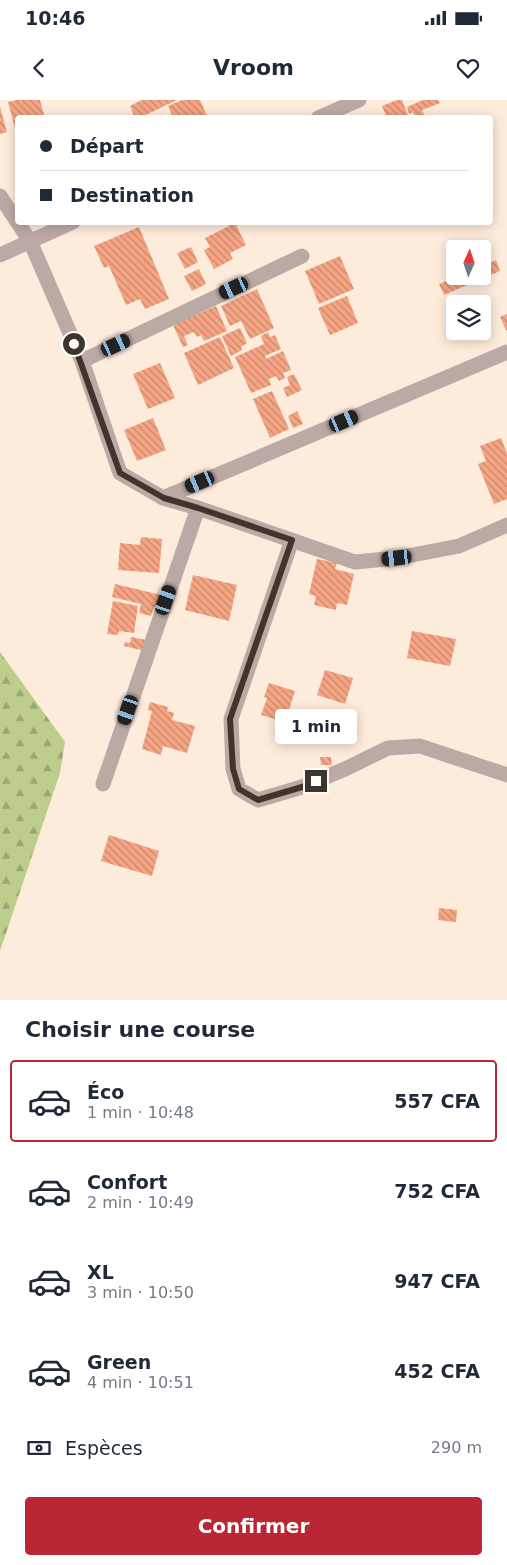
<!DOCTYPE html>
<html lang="fr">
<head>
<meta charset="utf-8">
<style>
	body { margin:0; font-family:"DejaVu Sans",sans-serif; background:#f2f2f3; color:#1f2937; height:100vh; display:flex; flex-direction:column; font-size:19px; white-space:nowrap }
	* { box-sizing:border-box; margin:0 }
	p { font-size:16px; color:#747a83 }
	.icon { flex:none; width:28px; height:28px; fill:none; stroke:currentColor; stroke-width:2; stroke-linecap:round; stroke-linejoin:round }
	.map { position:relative; height:900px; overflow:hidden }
	.sheet { display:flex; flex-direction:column; background:#fff; flex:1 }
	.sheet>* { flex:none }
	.guide { position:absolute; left:15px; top:15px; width:478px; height:110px; border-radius:5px; box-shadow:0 2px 12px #0003; display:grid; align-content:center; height:110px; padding:0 25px; background:#fff }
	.needle { width:32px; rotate:3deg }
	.fabs { position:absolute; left:446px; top:140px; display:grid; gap:10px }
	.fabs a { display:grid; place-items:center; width:45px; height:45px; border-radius:5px; background:#fff; box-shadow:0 2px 12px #0003; font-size:25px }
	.end { position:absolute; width:22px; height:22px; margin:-11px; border:6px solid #41352b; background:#fff; box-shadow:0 0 0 2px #fff }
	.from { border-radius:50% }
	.bubble { position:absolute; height:35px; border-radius:5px; background:#fff; box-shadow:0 2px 12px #0003; font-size:16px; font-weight:700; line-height:35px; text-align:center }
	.car { position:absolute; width:15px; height:30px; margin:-15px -8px; border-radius:6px; box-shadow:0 0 4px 1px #0007; background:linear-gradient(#222 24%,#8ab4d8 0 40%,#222 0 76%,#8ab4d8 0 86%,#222 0) }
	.guide b { display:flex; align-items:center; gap:18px; height:48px; font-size:19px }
	.guide b+b { border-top:1px solid #e0e1e3 }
	.guide i { width:12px; height:12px; background:#1f2937 }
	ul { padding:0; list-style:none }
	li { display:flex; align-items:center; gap:15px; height:82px; margin:0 10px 8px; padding:0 15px; border:2px solid transparent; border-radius:5px }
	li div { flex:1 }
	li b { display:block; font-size:19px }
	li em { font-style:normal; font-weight:700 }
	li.current { border-color:#b82733 }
	li>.icon { width:45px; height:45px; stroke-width:1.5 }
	h2 { padding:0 25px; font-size:22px; line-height:60px }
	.pay { display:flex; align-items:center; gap:12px; height:55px; padding:0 25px; font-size:19px }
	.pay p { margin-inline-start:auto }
	.cta { display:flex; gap:10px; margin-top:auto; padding:10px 25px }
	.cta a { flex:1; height:58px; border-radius:5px; background:#b82733; color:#fff; font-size:20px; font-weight:700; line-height:58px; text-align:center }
	.status { display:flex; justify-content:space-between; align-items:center; height:35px; padding:0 25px; background:#fff; direction:ltr }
	.status svg { height:14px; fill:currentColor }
	header { display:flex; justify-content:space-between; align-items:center; height:65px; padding:0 25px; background:#fff; font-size:22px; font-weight:700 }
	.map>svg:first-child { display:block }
	.forest { fill:url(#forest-firs) }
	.building { fill:url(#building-back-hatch) }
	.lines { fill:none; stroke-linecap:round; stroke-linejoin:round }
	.minor { stroke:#bba9a5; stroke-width:15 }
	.route { stroke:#41352b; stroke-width:6 }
</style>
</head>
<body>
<div class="status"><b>10:46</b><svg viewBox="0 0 49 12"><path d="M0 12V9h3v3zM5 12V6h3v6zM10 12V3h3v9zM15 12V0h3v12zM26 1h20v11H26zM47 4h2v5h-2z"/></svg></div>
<header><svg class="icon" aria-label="back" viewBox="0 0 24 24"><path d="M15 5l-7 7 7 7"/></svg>Vroom<svg class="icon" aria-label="heart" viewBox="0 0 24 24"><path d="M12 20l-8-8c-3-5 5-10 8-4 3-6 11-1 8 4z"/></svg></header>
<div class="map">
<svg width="507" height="900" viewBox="0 0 507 900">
	<defs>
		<pattern id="forest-firs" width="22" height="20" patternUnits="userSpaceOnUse" patternTransform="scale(1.25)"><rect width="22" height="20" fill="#bdcd8c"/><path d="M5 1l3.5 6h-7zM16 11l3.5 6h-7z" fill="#9ba773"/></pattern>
		<pattern id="building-back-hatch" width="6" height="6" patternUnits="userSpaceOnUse" patternTransform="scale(1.25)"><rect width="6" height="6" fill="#f5a584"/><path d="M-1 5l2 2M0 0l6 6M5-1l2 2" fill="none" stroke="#c8876c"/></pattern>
	</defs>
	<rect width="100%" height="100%" fill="#fdebdb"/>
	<path class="forest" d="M0 552 65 642 60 673 0 851Z"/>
	<path class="building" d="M17 0H40L45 18H18L17 36 8 2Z
		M142 0H177L139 18H135L130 6Z
		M182 0H200L208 18H173L168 6Z
		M397 0H402L409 18H387L382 6Z
		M423 0H438L440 3 422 10 426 18H415L413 12 409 14 407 7Z
		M0 7 7 32 0 34Z
		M235 123 246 145 230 153 233 159 214 169 204 150 210 147 205 138Z
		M139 127 169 199 145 209 140 199 126 205 109 166 104 168 94 146Z
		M191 147 198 162 185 169 177 153Z
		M340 156 354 189 319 204 305 171Z
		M496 160 500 171 444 195 439 184 458 176H482V166Z
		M199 169 206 184 192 191 184 176Z
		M257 189 274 228 250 239 241 221 230 226 221 206Z
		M347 196 358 223 330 235 318 208Z
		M216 206 227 231 204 241 201 235 197 237 194 232 184 236 188 245 183 247 173 225Z
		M485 214 491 227 482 231V215Z
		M507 214V232L500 217Z
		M240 228 247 243 241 247 242 250 231 256 222 236Z
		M464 231H481L467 237Z
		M268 232 270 237 275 235 281 249 265 256 266 259 283 251 291 270 283 273 285 278 279 281 276 276 269 279 271 285 251 293 235 257 264 244 261 236Z
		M220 237 234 268 198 285 184 253Z
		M160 263 175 298 148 309 133 274Z
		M294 274 302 290 287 297 283 288 290 285 287 277Z
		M272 291 289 329 270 338 253 299Z
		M297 311 303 324 293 328 288 316Z
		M153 318 166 350 137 361 124 330Z
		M501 338 507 353V399L494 404 478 364 486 361 480 346Z
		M141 437 162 439 159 473 118 470 120 443 140 445Z
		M317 459 337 463 335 469 354 474 347 505 337 503 336 510 314 505 316 496 309 494Z
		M193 475 237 485 229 521 185 510Z
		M115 484 161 495 158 508 154 507 151 516 139 513 141 504 112 497Z
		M113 501 138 506 134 533 119 531 118 535 107 534Z
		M412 531 456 539 450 566 407 558Z
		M131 537 147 540 145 551 124 546 125 542 130 543Z
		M325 570 353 578 345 604 317 595Z
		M269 583 295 591 285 622 261 615 267 598 264 597Z
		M150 602 168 607 167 611 174 613 172 620 195 626 187 653 163 646 161 655 142 649 152 611 148 610Z
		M320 657H331L332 665H321Z
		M109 735 159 751 152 776 101 761Z
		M439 808 457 810 456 822 438 820Z"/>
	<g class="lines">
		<path class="minor" d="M318 18 359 0
			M0 96 30 141 82 261 120 373 163 398 198 408 355 462 397 458 459 446 507 425
			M0 155 73 122
			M82 261 302 156
			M163 398 507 252
			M292 440 231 619 233 669 239 689 258 700 302 687 345 669 388 648 420 646 507 675
			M103 684 198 408"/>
	</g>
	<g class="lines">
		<path class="route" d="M74 244 120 373 164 398 198 408 292 440 230 619 233 669 239 689 258 700 302 687 316 681"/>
	</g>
</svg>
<div class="fabs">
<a><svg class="needle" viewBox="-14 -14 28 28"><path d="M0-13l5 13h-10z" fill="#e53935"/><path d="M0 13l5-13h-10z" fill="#747a83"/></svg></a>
<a><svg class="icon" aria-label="layers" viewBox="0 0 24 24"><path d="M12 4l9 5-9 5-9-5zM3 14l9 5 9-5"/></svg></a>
</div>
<i class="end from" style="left:74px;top:244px"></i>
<i class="end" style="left:316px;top:681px"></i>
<div class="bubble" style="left:275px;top:609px;width:82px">1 min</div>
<i class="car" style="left:234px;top:188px;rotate:245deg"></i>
<i class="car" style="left:116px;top:245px;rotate:65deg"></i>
<i class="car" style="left:344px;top:321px;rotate:67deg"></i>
<i class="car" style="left:200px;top:382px;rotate:247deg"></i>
<i class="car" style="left:397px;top:458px;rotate:264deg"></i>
<i class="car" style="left:166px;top:500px;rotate:19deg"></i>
<i class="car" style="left:128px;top:610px;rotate:199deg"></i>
<div class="guide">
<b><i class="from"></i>Départ</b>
<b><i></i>Destination</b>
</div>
</div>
<section class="sheet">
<h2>Choisir une course</h2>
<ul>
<li class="current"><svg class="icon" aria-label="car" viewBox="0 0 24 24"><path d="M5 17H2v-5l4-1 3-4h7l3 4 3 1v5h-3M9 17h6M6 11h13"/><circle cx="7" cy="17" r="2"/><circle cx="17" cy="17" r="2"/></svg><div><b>Éco</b><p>1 min · 10:48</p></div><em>557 CFA</em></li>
<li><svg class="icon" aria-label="car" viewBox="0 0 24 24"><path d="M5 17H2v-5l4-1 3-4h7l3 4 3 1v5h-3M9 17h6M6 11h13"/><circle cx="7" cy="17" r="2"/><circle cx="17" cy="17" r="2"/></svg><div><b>Confort</b><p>2 min · 10:49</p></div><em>752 CFA</em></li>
<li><svg class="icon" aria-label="car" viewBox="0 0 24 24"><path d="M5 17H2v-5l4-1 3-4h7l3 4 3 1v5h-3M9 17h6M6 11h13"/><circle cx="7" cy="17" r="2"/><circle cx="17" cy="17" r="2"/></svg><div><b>XL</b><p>3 min · 10:50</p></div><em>947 CFA</em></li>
<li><svg class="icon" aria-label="car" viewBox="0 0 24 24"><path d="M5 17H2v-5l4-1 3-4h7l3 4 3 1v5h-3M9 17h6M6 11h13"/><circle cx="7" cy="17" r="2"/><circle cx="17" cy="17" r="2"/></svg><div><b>Green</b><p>4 min · 10:51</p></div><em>452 CFA</em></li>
</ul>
<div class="pay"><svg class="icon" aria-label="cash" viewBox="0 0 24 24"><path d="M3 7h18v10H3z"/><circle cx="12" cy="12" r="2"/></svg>Espèces<p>290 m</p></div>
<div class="cta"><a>Confirmer</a></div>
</section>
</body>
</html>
